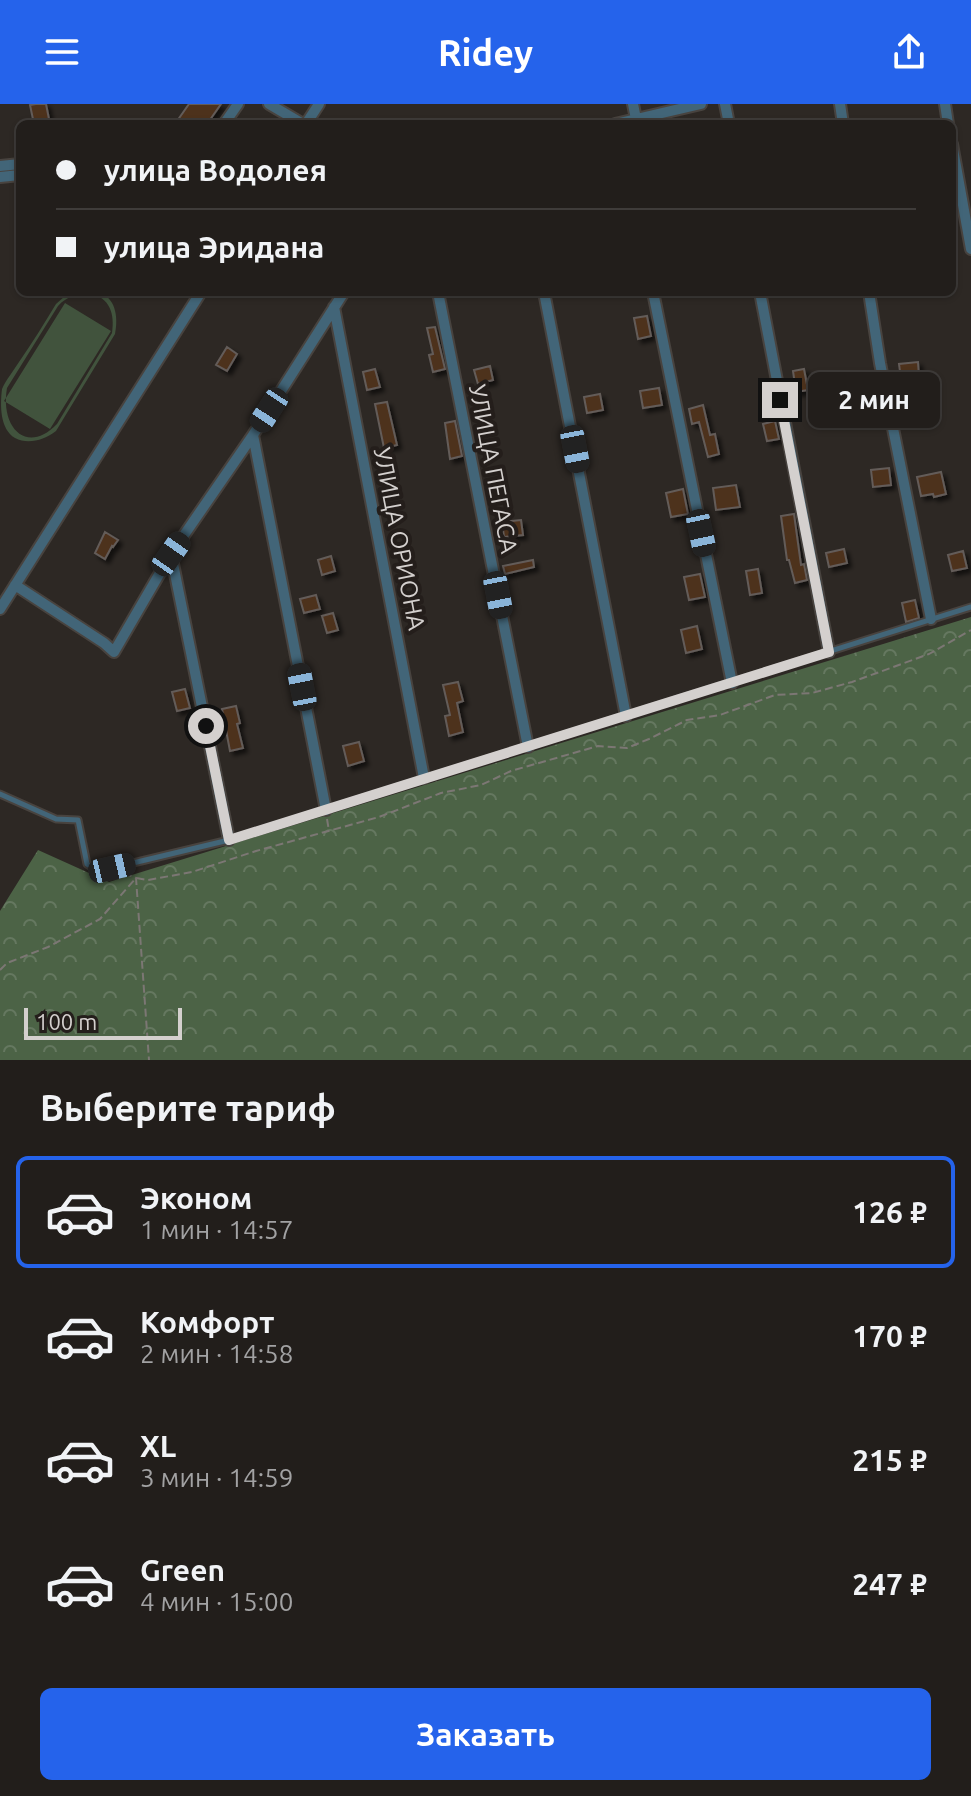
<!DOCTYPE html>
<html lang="ru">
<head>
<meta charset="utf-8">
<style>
	body { margin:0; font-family:Ubuntu,sans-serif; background:#2e2b28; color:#f1f3f6; height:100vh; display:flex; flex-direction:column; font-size:30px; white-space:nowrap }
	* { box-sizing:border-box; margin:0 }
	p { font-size:26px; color:#a2a2a3 }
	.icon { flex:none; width:44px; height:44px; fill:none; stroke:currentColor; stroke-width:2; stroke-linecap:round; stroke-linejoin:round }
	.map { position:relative; height:956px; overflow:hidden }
	.drawer { display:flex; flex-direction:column; background:#221e1b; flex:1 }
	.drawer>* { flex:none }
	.hud { position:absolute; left:16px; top:16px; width:940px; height:176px; border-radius:12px; box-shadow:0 2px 6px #0004,0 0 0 2px #3f3c3a; display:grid; align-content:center; height:176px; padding:0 40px; background:#221e1b }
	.scale { position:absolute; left:24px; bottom:20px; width:158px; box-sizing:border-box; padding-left:8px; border:4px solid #d4d0ce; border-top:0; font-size:22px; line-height:28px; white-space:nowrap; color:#d4d0ce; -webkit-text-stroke:6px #241e1b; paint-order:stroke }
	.end { position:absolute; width:36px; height:36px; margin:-18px; border:10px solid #d4d0ce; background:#111; box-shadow:0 0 0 4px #111 }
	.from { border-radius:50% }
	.bubble { position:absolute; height:56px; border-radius:12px; background:#221e1b; box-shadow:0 2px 6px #0004,0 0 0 2px #3f3c3a; font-size:26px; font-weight:700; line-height:56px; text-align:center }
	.car { position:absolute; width:24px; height:48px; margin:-24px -12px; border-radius:10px; box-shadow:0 0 6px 2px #0007; background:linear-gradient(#222 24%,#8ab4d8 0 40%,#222 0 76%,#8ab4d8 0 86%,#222 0) }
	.hud b { display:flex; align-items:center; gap:28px; height:76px; font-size:30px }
	.hud b+b { border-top:2px solid #3f3c3a }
	.hud i { width:20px; height:20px; background:#f1f3f6 }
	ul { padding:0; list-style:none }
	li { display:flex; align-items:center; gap:24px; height:112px; margin:0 16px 12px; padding:0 24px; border:4px solid transparent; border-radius:12px }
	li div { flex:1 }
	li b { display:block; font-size:30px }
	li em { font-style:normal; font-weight:700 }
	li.selected { border-color:#2563eb }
	li>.icon { width:72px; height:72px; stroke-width:1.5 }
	h2 { padding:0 40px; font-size:36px; line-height:96px }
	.button { display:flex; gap:16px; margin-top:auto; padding:16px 40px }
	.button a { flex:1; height:92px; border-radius:12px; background:#2563eb; color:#fff; font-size:32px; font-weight:700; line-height:92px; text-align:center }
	header { display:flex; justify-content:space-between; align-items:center; height:104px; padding:0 40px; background:#2563eb; color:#fff; font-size:36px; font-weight:700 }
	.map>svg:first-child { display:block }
	.forest { fill:url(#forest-crowns) }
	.garden { fill:#41533d; fill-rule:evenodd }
	.building { fill:#4e301d; stroke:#635c59; stroke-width:2; filter:url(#shadow) }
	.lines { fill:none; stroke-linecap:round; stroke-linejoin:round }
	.lane-casing { stroke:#48433f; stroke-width:9 }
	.street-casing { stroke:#48433f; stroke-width:14 }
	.path { stroke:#7c7774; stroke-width:2; stroke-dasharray:8 4; stroke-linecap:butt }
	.lane { stroke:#426578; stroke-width:5 }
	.street { stroke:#426578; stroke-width:10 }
	.route { stroke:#d4d0ce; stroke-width:10 }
	.labels { text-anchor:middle; stroke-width:8; stroke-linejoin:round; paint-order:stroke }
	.street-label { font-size:24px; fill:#d4d0ce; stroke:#241e1b }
</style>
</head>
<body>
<header><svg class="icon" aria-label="menu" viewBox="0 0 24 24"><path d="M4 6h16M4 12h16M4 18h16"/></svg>Ridey<svg class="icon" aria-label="share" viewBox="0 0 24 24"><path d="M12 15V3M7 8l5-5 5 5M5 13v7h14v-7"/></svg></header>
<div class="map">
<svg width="971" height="956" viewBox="0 0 971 956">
	<defs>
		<pattern id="forest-crowns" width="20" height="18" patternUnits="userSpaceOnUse" patternTransform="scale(2)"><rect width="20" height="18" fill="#4c6346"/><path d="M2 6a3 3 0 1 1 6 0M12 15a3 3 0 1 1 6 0" fill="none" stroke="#657860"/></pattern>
		<filter id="shadow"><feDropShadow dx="4" dy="4" stdDeviation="2" flood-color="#0009"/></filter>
	</defs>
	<rect width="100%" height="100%" fill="#2d2824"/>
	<path class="forest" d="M971 513V956H0V807L38 746 109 778Z"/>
	<path class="garden" d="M74 188C82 188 94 186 101 189 117 196 118 216 115 230L56 327C44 336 28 341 15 334 0 325 0 302 2 285 6 276 14 266 19 258 32 239 44 220 56 200L65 192ZM90 189C110 194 115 210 112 229L57 320C27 351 0 324 7 284L58 202C67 192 77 190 90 189Z
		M65 199 111 227 50 325 4 297Z"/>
	<path class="building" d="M36 0H46L50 20H34L30 1Z
		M189 0H221L207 20H175Z
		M647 212 651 232 638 235 634 214Z
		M435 223 445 265 433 268 429 251 433 250 427 224Z
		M227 243 237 250 227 267 216 261Z
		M918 258 919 273 901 275 899 260Z
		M490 262 493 276 478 280 474 266Z
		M375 265 380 283 367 286 363 268Z
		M804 265 808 286 796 288 793 267Z
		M659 284 662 301 643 304 640 287Z
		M600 290 603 306 587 309 584 293Z
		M387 298 397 341 384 344 375 300Z
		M703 301 710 331 715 330 719 350 708 353 699 318 692 320 689 305Z
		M455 317 462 352 450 355 445 319Z
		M775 317 779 335 767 337 763 320Z
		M889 364 891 381 873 383 871 366Z
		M941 368 946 390 934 393 933 390 921 392 917 373Z
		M736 381 740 403 716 406 713 384Z
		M683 385 688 410 671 413 666 389Z
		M794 410 801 461 804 460 807 476 795 479 789 456H787L781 412Z
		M521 416 523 431 504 433 502 418Z
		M105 428 118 436 113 443 112 442 105 455 95 449Z
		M844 445 847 459 829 463 826 449Z
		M963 447 967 464 952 467 948 451Z
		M331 452 335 467 322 471 318 456Z
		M533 456 534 463 505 470 503 462Z
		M758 465 762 489 750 491 746 467Z
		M700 470 705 493 689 496 684 473Z
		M316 491 320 505 304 509 300 495Z
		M915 496 919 514 906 518 902 499Z
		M333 509 338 526 327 529 322 512Z
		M697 522 702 545 686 549 681 526Z
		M458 578 463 597 457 599 463 628 449 632 445 612 450 611 443 581Z
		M185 585 190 604 177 607 172 588Z
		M236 602 240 619 237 620 243 644 230 647 222 605Z
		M359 638 364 657 348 662 343 642Z"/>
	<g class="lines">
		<defs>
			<path id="lane" d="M0 690 56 715 78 716 87 760 97 767 112 764 229 736 971 503"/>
			<path id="street" d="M269 0 303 20
				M633 0 636 15
				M725 0 729 20
				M840 0 843 20
				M945 0 948 20
				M224 20 238 0
				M306 20 319 0
				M615 20 701 0
				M952 40 971 145
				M0 62 20 60
				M0 73 20 71
				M438 188 528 643
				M544 188 626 612
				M653 188 732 579
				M760 188 829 548
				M869 188 880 259 931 515
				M334 203 424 674
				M253 331 326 706
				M171 450 229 736
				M15 481 104 539 114 548 171 450 253 331 344 188
				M0 505 201 188"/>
		</defs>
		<use href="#lane" class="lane-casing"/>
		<use href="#street" class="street-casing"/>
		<path class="path" d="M327 715 329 727
			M124 769 136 774 149 956
			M0 866 7 859 48 843 100 815 136 774 148 776 192 768 256 747 379 713 441 689 481 681 511 667 598 642 627 644 649 635 687 616 720 611 775 591 812 589 852 578 929 550 971 526"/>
		<use href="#lane" class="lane"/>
		<use href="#street" class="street"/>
	</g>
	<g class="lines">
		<path class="route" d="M206 622 229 736 829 548 780 296"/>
	</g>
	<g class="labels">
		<g class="street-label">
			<text transform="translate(493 365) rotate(79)" y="8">УЛИЦА ПЕГАСА</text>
			<text transform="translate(399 435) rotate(79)" y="8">УЛИЦА ОРИОНА</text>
		</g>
	</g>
</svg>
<div class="scale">100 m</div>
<i class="end from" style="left:206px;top:622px"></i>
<i class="end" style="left:780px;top:296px"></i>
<div class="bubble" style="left:808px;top:268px;width:132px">2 мин</div>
<i class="car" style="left:269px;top:306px;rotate:213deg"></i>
<i class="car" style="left:575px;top:345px;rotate:169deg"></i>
<i class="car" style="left:701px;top:429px;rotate:168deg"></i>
<i class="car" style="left:171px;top:450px;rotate:35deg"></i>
<i class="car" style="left:498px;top:491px;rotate:169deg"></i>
<i class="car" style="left:302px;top:583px;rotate:349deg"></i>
<i class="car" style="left:112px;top:764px;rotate:77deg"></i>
<div class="hud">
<b><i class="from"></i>улица Водолея</b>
<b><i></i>улица Эридана</b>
</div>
</div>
<section class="drawer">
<h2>Выберите тариф</h2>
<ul>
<li class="selected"><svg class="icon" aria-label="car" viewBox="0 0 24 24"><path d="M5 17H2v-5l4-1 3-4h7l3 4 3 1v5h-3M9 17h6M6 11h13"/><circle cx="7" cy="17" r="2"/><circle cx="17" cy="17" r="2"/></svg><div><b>Эконом</b><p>1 мин · 14:57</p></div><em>126 ₽</em></li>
<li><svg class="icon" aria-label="car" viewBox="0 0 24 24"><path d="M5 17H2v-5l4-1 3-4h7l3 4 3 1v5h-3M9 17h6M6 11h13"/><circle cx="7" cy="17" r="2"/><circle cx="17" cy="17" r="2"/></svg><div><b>Комфорт</b><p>2 мин · 14:58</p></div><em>170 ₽</em></li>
<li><svg class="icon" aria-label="car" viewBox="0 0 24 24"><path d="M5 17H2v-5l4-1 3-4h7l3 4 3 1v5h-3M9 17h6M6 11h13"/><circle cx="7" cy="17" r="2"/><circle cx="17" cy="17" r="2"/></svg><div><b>XL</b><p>3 мин · 14:59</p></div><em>215 ₽</em></li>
<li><svg class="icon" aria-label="car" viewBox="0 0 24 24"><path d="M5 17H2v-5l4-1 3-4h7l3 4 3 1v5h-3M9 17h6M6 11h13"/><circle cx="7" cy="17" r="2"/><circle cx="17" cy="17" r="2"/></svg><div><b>Green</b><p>4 мин · 15:00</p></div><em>247 ₽</em></li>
</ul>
<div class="button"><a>Заказать</a></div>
</section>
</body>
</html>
